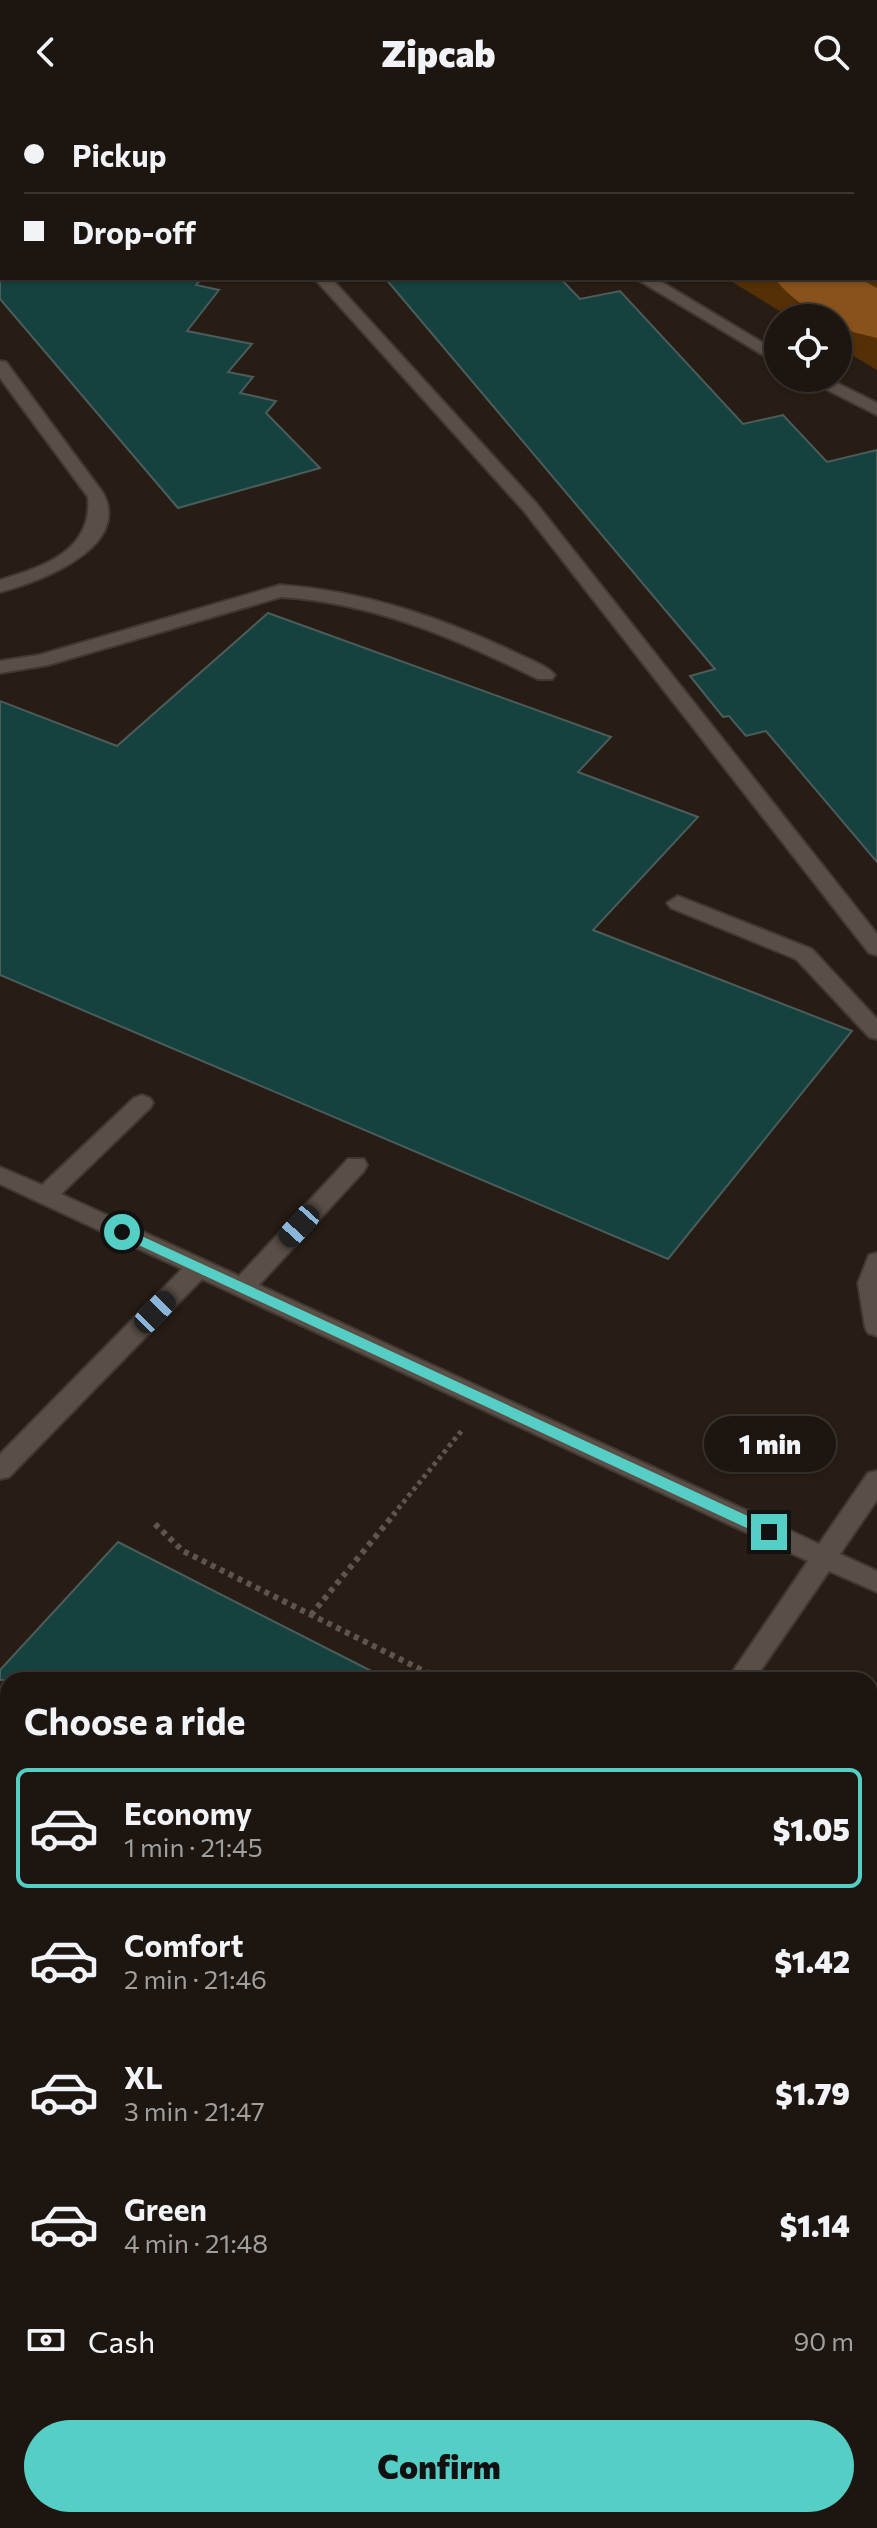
<!DOCTYPE html>
<html lang="en">
<head>
<meta charset="utf-8">
<style>
	body { margin:0; font-family:Commissioner,sans-serif; background:#2a231e; color:#f1f3f6; height:100vh; display:flex; flex-direction:column; font-size:30px; white-space:nowrap }
	* { box-sizing:border-box; margin:0 }
	p { font-size:26px; color:#a09f9f }
	.icon { flex:none; width:44px; height:44px; fill:none; stroke:currentColor; stroke-width:2; stroke-linecap:round; stroke-linejoin:round }
	.map { position:relative; flex:1; overflow:hidden }
	.sheet { position:absolute; left:0px; top:1568px; width:878px; height:856px; display:flex; flex-direction:column; background:#1d1610; border-radius:24px 24px 0 0; box-shadow:0 2px 6px #0004,0 0 0 2px #3b3530 }
	.sheet>* { flex:none }
	.guide { position:absolute; left:0px; top:0px; width:878px; height:176px; box-shadow:0 2px 6px #0004,0 0 0 2px #3b3530; display:grid; align-content:center; height:176px; padding:0 24px; background:#1d1610 }
	.buttons { position:absolute; left:764px; top:200px; display:grid; gap:16px }
	.buttons a { display:grid; place-items:center; width:88px; height:88px; border-radius:50%; background:#1d1610; box-shadow:0 2px 6px #0004,0 0 0 2px #3b3530; font-size:40px }
	.end { position:absolute; width:36px; height:36px; margin:-18px; border:10px solid #55cec5; background:#111; box-shadow:0 0 0 4px #111 }
	.from { border-radius:50% }
	.bubble { position:absolute; height:56px; border-radius:28px; background:#1d1610; box-shadow:0 2px 6px #0004,0 0 0 2px #3b3530; font-size:26px; font-weight:800; line-height:56px; text-align:center }
	.car { position:absolute; width:24px; height:48px; margin:-24px -12px; border-radius:10px; box-shadow:0 0 6px 2px #0007; background:linear-gradient(#222 24%,#8ab4d8 0 40%,#222 0 76%,#8ab4d8 0 86%,#222 0) }
	.guide b { display:flex; align-items:center; gap:28px; height:76px; font-size:30px }
	.guide b+b { border-top:2px solid #3b3530 }
	.guide i { width:20px; height:20px; background:#f1f3f6 }
	ul { padding:0; list-style:none }
	li { display:flex; align-items:center; gap:24px; height:120px; margin:0 16px 12px; padding:0 8px; border:4px solid transparent; border-radius:12px }
	li div { flex:1 }
	li b { display:block; font-size:30px }
	li em { font-style:normal; font-weight:800 }
	li.active { border-color:#55cec5 }
	li>.icon { width:72px; height:72px; stroke-width:1.5 }
	h2 { padding:0 24px; font-size:36px; line-height:96px }
	.pay { display:flex; align-items:center; gap:20px; height:88px; padding:0 24px; font-size:30px }
	.pay p { margin-inline-start:auto }
	.action { display:flex; gap:16px; margin-top:auto; padding:16px 24px }
	.action a { flex:1; height:92px; border-radius:48px; background:#55cec5; color:#111; font-size:32px; font-weight:800; line-height:92px; text-align:center }
	header { display:flex; justify-content:space-between; align-items:center; height:104px; padding:0 24px; background:#1d1610; font-size:36px; font-weight:800 }
	.map>svg:first-child { display:block }
	.green { fill:#553006 }
	.lines { fill:none; stroke-linecap:round; stroke-linejoin:round }
	.river { fill:#87521b; fill-rule:evenodd }
	.building { fill:#15423f; stroke:#4b5c5a; stroke-width:2 }
	.minor-casing { stroke:#3f3833; stroke-width:4 }
	.path-far1 { stroke:#5e554e; stroke-width:5; stroke-dasharray:4 4; stroke-linecap:butt }
	.path { stroke:#5e554e; stroke-width:6; stroke-dasharray:5 5; stroke-linecap:butt }
	.minor { fill:#5a4f46; fill-rule:evenodd }
	.route { fill:#55cec5 }
</style>
</head>
<body>
<header><svg class="icon" aria-label="back" viewBox="0 0 24 24"><path d="M15 5l-7 7 7 7"/></svg>Zipcab<svg class="icon" aria-label="search" viewBox="0 0 24 24"><circle cx="10" cy="10" r="6"/><path d="M15 15l6 6"/></svg></header>
<div class="map">
<svg width="877" height="2424" viewBox="0 0 877 2424">
	<rect width="100%" height="100%" fill="#271d15"/>
	<path class="green" d="M876 82 877 83V266L838 243V214H791L726 174H876Z"/>
	<g class="lines">
		<path class="river" d="M514 0H578L580 2H516Z
			M775 174H859L877 184V234L853 228 838 219V214C816 214 787 192 775 174Z"/>
	</g>
	<path class="building" d="M0 174H202L196 181 219 186 187 227 252 240 228 268 253 273 240 289 276 297 266 309 320 364 178 404 0 195Z
		M385 174H560L580 195 620 187 743 320 783 311 827 358 877 346V758L766 627 746 632 729 612 723 613 690 572 715 565Z
		M268 509 611 633 578 668 698 713 593 826 852 927 668 1155 0 871V597L117 642Z
		M118 1438 389 1576H0V1566Z"/>
	<g class="lines">
		<defs>
			<path id="minor" d="M184 0H200L201 2H185Z
				M429 0H445L447 2H431Z
				M791 0H808L810 2H793Z
				M876 48H877V59H876Z
				M314 174H331L536 399 877 830V851L869 849 524 407Z
				M635 174H655L778 248V260Z
				M0 257 6 258 103 389C132 444 38 478 0 488V476C43 463 93 447 88 393L0 274Z
				M804 274H827L877 299V311Z
				M280 481C363 487 437 512 512 547 525 554 545 560 555 571L552 575H538C455 534 374 499 281 493L48 561 0 569V557L39 551Z
				M678 792 812 845 877 915V935L869 933 796 855 671 804 667 799Z
				M142 991 150 994 153 999 150 1004 61 1090 239 1172 348 1055H364L367 1061 364 1067 259 1181 819 1440 868 1369 877 1367V1396L840 1450 877 1467V1488L829 1467 754 1576H727L808 1457 202 1175 9 1373 0 1375V1350L182 1165 0 1080V1063L42 1081 134 994Z
				M877 1149V1232L868 1229 865 1223 858 1179 869 1151Z
				M8 2191V2228L0 2231V2194Z
				M0 2352 8 2354V2384L0 2382Z
				M167 2416H226L229 2424H170Z"/>
		</defs>
		<use href="#minor" class="minor-casing"/>
		<path class="path-far1" d="M393 1411 463 1325"/>
		<path class="path" d="M155 1420 183 1447 442 1576
			M311 1511 395 1409
			M870 1788 877 1791
			M870 2000 877 1991"/>
		<use href="#minor" class="minor"/>
	</g>
	<path class="route" d="M122 1123 774 1424 776 1428 774 1432H764L117 1131V1124Z"/>
</svg>
<div class="buttons">
<a><svg class="icon" aria-label="locate" viewBox="0 0 24 24"><circle cx="12" cy="12" r="6"/><path d="M12 2v4M12 18v4M2 12h4M18 12h4"/></svg></a>
</div>
<i class="end from" style="left:122px;top:1128px"></i>
<i class="end" style="left:769px;top:1428px"></i>
<div class="bubble" style="left:704px;top:1312px;width:132px">1 min</div>
<i class="car" style="left:299px;top:1122px;rotate:222deg"></i>
<i class="car" style="left:155px;top:1208px;rotate:44deg"></i>
<div class="guide">
<b><i class="from"></i>Pickup</b>
<b><i></i>Drop-off</b>
</div>
<section class="sheet">
<h2>Choose a ride</h2>
<ul>
<li class="active"><svg class="icon" aria-label="car" viewBox="0 0 24 24"><path d="M5 17H2v-5l4-1 3-4h7l3 4 3 1v5h-3M9 17h6M6 11h13"/><circle cx="7" cy="17" r="2"/><circle cx="17" cy="17" r="2"/></svg><div><b>Economy</b><p>1 min · 21:45</p></div><em>$1.05</em></li>
<li><svg class="icon" aria-label="car" viewBox="0 0 24 24"><path d="M5 17H2v-5l4-1 3-4h7l3 4 3 1v5h-3M9 17h6M6 11h13"/><circle cx="7" cy="17" r="2"/><circle cx="17" cy="17" r="2"/></svg><div><b>Comfort</b><p>2 min · 21:46</p></div><em>$1.42</em></li>
<li><svg class="icon" aria-label="car" viewBox="0 0 24 24"><path d="M5 17H2v-5l4-1 3-4h7l3 4 3 1v5h-3M9 17h6M6 11h13"/><circle cx="7" cy="17" r="2"/><circle cx="17" cy="17" r="2"/></svg><div><b>XL</b><p>3 min · 21:47</p></div><em>$1.79</em></li>
<li><svg class="icon" aria-label="car" viewBox="0 0 24 24"><path d="M5 17H2v-5l4-1 3-4h7l3 4 3 1v5h-3M9 17h6M6 11h13"/><circle cx="7" cy="17" r="2"/><circle cx="17" cy="17" r="2"/></svg><div><b>Green</b><p>4 min · 21:48</p></div><em>$1.14</em></li>
</ul>
<div class="pay"><svg class="icon" aria-label="cash" viewBox="0 0 24 24"><path d="M3 7h18v10H3z"/><circle cx="12" cy="12" r="2"/></svg>Cash<p>90 m</p></div>
<div class="action"><a>Confirm</a></div>
</section>
</div>
</body>
</html>
